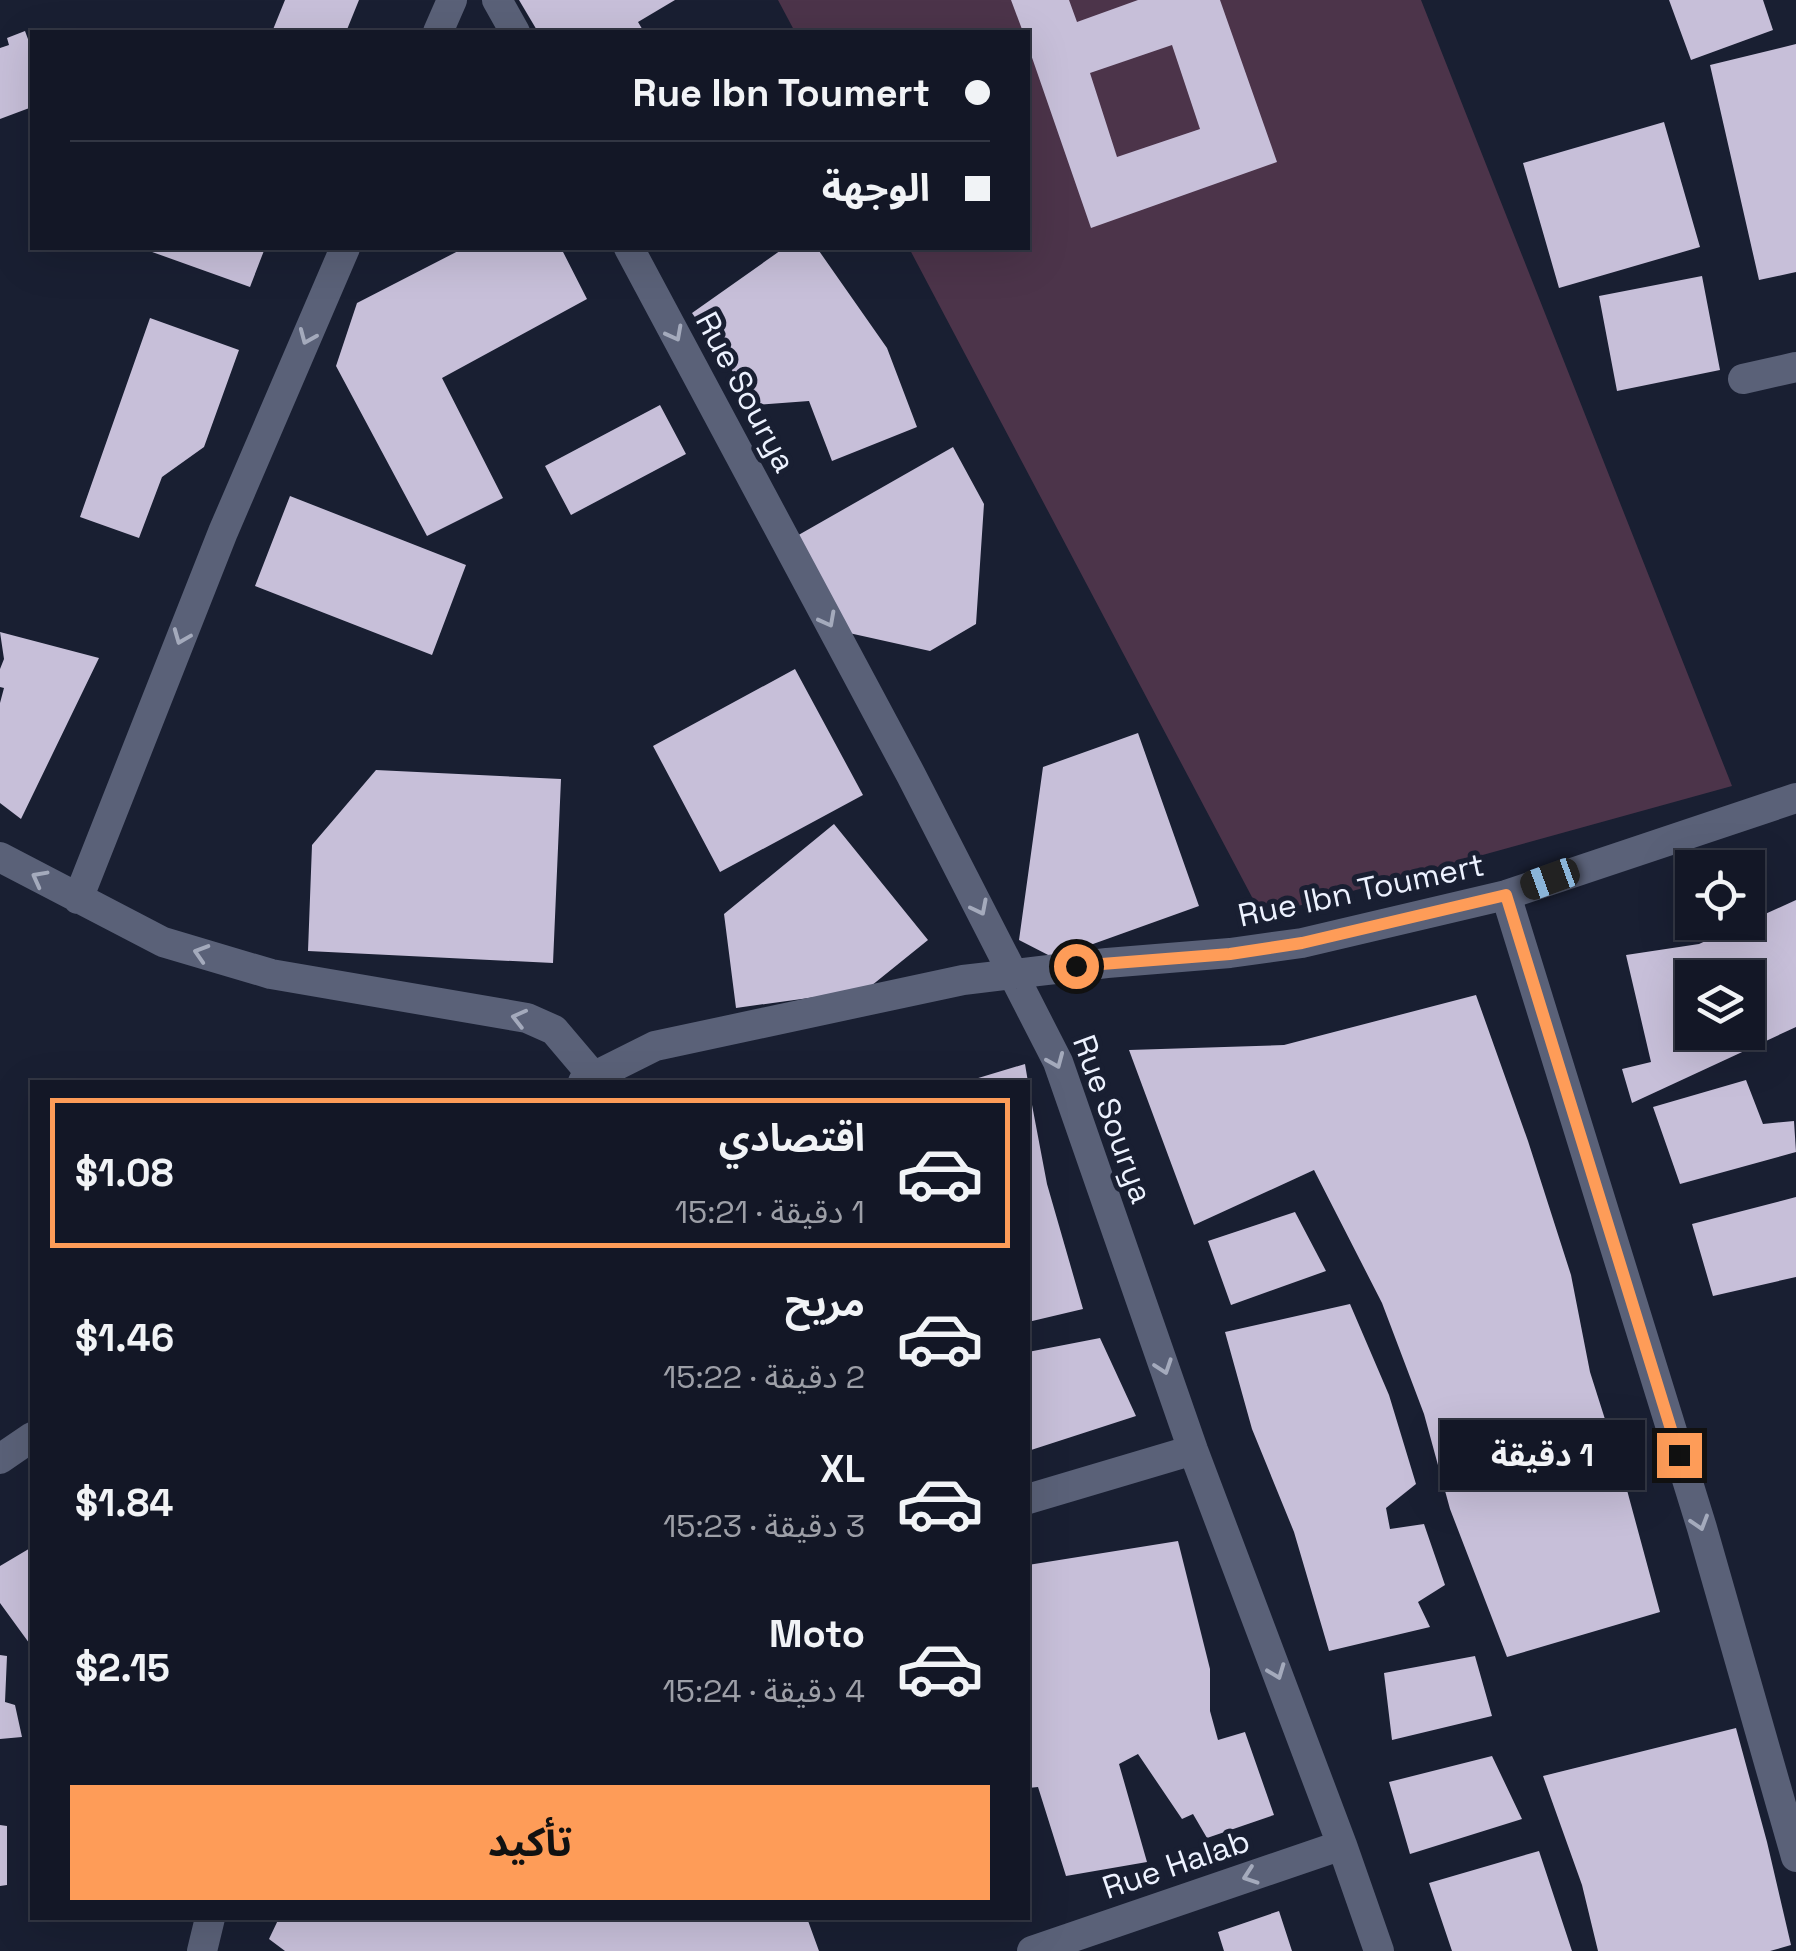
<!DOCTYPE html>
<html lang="ar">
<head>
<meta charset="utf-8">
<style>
	body { margin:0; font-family:"Space Grotesk","Noto Sans Arabic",sans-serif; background:#1c202e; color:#f1f3f6; direction:rtl; height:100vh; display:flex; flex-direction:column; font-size:38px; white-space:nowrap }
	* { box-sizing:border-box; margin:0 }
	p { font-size:32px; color:#9d9fa7 }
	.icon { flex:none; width:55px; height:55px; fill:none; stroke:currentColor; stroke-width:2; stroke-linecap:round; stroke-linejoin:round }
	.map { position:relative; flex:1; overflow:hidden; direction:ltr }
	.panel { position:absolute; left:30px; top:1080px; width:1000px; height:840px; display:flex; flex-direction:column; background:#131726; border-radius:0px; box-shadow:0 10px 40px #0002,0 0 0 2px #323643; direction:rtl }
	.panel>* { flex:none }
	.banner { position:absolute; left:30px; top:30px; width:1000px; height:220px; border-radius:0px; box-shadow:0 10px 40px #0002,0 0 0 2px #323643; direction:rtl; display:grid; align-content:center; height:220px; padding:0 40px; background:#131726 }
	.controls { position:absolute; left:1675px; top:850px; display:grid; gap:20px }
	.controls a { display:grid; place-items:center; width:90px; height:90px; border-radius:0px; background:#131726; box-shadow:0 10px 40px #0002,0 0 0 2px #323643; font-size:50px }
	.end { position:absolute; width:45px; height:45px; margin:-22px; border:12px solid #fe9c58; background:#111; box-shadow:0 0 0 5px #111 }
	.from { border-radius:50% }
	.bubble { position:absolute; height:70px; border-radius:0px; background:#131726; box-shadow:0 10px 40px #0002,0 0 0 2px #323643; font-size:32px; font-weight:700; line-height:70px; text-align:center; direction:rtl }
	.car { position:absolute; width:30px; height:60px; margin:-30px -15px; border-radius:12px; box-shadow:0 0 8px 2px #0007; background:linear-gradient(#222 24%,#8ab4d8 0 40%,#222 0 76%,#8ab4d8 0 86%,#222 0) }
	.banner b { display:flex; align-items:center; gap:35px; height:95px; font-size:38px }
	.banner b+b { border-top:2px solid #323643 }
	.banner i { width:25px; height:25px; background:#f1f3f6 }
	ul { padding:18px 0 0; list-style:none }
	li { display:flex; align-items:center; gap:30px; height:150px; margin:0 20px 15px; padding:0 20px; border:5px solid transparent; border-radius:0px }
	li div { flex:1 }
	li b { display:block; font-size:38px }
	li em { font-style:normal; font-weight:700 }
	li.on { border-color:#fe9c58 }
	li>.icon { width:90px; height:90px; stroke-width:1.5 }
	.button { display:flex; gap:20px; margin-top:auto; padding:20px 40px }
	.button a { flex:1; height:115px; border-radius:0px; background:#fe9c58; color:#111; font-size:40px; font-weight:700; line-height:115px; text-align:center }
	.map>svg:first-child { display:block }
	.green { fill:#4c344a }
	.building { fill:#c7bfd9; fill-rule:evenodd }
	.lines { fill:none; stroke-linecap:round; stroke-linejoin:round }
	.minor { stroke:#5a6178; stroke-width:30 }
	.oneway { stroke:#a4aabc }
	.route { stroke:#fe9c58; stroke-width:12 }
	.labels { text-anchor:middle; stroke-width:10; stroke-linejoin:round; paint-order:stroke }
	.street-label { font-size:32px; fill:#edf2ff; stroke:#191f32 }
</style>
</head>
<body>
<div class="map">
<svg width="1796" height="1951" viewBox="0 0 1796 1951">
	<rect width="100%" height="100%" fill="#191f32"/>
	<path class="green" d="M778 0H1421L1732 786 1262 916 909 248H1028V32H795Z"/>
	<path class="building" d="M285 0H359L346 32H272Z
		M519 0H675L638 22 644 32H538Z
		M1011 0H1069L1077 22 1138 0H1220L1277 162 1091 228 1028 46V32H1023ZM1172 45 1200 129 1117 157 1090 73Z
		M1669 0H1763L1773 30 1691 60Z
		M25 31 32 50V107L0 119V48L9 45 7 38Z
		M1796 44V272L1759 280 1710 65Z
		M1664 122 1700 247 1559 288 1523 163Z
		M141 248H265L250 287Z
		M464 248H561L587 299 442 378 503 498 427 536 336 366 357 303Z
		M784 248H817L887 348 917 427 832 461 809 401 756 405 692 313Z
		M1702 276 1720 370 1617 391 1599 296Z
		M150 318 239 350 204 447 162 477 139 538 80 517Z
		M660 405 686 454 571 515 545 466Z
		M953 447 984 504 976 624 930 651 849 633 795 537Z
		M290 496 466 565 432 655 255 586Z
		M0 632 99 658 21 819 0 803V703L4 688 0 687V669L4 659Z
		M795 669 863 795 720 872 653 746Z
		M1138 733 1199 906 1054 958 1019 940 1043 767Z
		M376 770 561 779 553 963 308 951 312 845Z
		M834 824 928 940 866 990 736 1008 724 914Z
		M1796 900V1027L1632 1103 1622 1069 1651 1062 1626 955 1699 944ZM1692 978H1748V1032H1692Z
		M1476 995 1528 1141 1571 1275 1590 1372 1624 1479 1660 1612 1507 1657 1450 1509 1424 1414 1382 1303 1314 1170 1194 1225 1129 1050 1284 1045Z
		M1025 1064 1028 1082H965Z
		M1746 1080 1763 1124 1794 1121 1796 1152 1680 1184 1653 1107Z
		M1029 1089 1047 1184 1083 1309 1028 1322V1090Z
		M1796 1197V1277L1713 1296 1692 1224Z
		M1295 1212 1326 1271 1231 1305 1208 1241Z
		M1350 1304 1389 1395 1416 1484 1386 1508 1390 1529 1424 1524 1445 1585 1418 1602 1430 1627 1329 1651 1294 1532 1252 1429 1225 1332Z
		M1100 1338 1136 1416 1028 1451V1352Z
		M1178 1541 1210 1669V1711L1218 1740 1245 1732 1274 1815 1207 1838 1193 1814 1182 1819 1138 1754 1119 1764 1147 1862 1066 1876 1038 1787 1028 1788V1565Z
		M32 1547V1647L0 1603V1566Z
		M0 1655 7 1656 5 1702 15 1705 22 1737 0 1739Z
		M1475 1656 1492 1716 1392 1740 1384 1673Z
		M1736 1728 1767 1842 1791 1945 1770 1951H1598L1582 1885 1543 1776Z
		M1492 1756 1522 1819 1410 1854 1389 1782Z
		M0 1825 7 1826V1885L0 1886Z
		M1539 1851 1572 1951H1452L1429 1883Z
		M1279 1911 1292 1951H1224L1218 1932Z
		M279 1918H807L819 1951H285L269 1939Z"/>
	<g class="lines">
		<path class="minor" d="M497 0 515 32
			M438 32 452 0
			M629 248 911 775 1058 1062 1193 1450 1342 1845 1379 1951
			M1743 379 1796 367
			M0 857 163 942 271 974 527 1018 554 1030 593 1076 595 1082
			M1506 895 1702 1528 1796 1857
			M78 899 223 532 345 248
			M583 1082 655 1046 963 980 1107 963 1230 953 1302 943 1506 895 1796 798
			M0 1459 32 1437
			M1028 1499 1193 1450
			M202 1951 210 1918
			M1032 1951 1342 1845"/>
	</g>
	<defs><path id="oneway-chevron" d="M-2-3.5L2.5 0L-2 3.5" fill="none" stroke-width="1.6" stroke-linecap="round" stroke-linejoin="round" transform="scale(2.5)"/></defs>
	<g class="oneway">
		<use href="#oneway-chevron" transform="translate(675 334) rotate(62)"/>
		<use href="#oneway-chevron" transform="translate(307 337) rotate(113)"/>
		<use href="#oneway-chevron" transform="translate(828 620) rotate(62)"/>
		<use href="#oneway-chevron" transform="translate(181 637) rotate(112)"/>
		<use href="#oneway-chevron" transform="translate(39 878) rotate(-152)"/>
		<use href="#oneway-chevron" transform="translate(980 908) rotate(63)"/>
		<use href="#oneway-chevron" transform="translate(201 953) rotate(-163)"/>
		<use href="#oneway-chevron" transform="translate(519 1018) rotate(-166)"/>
		<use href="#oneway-chevron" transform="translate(1056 1061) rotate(67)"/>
		<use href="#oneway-chevron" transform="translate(1164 1367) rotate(71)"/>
		<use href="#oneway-chevron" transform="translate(1700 1523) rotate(73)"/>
		<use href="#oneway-chevron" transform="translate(1277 1672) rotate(69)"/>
		<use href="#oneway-chevron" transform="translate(1250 1876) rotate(161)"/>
	</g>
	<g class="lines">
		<path class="route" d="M1076 966 1230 954 1302 943 1506 895 1679 1455"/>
	</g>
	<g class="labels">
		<g class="street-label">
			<text transform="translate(746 392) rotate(62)" y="11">Rue Sourya</text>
			<text transform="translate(1361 890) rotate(-12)" y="11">Rue Ibn Toumert</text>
			<text transform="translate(1113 1119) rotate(70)" y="11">Rue Sourya</text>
			<text transform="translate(1176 1864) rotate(-19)" y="11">Rue Halab</text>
		</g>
	</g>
</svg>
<div class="controls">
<a><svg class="icon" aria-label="locate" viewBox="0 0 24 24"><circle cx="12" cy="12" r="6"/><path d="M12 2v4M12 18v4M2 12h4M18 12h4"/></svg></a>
<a><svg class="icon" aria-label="layers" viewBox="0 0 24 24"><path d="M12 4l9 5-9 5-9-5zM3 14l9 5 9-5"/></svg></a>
</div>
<i class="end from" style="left:1076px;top:966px"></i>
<i class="end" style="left:1679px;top:1455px"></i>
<div class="bubble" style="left:1440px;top:1420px;width:205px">1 دقيقة</div>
<i class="car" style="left:1550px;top:879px;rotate:250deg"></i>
<div class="banner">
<b><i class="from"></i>Rue Ibn Toumert</b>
<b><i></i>الوجهة</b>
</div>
<section class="panel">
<ul>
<li class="on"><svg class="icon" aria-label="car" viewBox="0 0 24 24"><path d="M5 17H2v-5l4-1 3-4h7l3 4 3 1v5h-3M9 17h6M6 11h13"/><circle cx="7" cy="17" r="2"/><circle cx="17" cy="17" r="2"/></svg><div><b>اقتصادي</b><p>1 دقيقة · 15:21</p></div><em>$1.08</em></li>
<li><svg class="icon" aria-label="car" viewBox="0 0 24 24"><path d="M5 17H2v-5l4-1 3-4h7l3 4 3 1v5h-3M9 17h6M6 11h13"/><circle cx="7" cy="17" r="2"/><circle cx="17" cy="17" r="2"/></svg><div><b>مريح</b><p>2 دقيقة · 15:22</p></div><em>$1.46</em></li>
<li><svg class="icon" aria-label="car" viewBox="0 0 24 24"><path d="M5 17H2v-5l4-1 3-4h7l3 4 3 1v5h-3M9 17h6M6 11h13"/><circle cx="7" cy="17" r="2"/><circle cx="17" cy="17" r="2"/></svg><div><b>XL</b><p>3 دقيقة · 15:23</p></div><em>$1.84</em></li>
<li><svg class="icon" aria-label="car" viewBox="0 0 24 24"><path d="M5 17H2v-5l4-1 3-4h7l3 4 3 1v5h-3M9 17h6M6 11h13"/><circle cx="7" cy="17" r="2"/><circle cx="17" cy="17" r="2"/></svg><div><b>Moto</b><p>4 دقيقة · 15:24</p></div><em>$2.15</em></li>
</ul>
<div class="button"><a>تأكيد</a></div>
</section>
</div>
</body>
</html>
